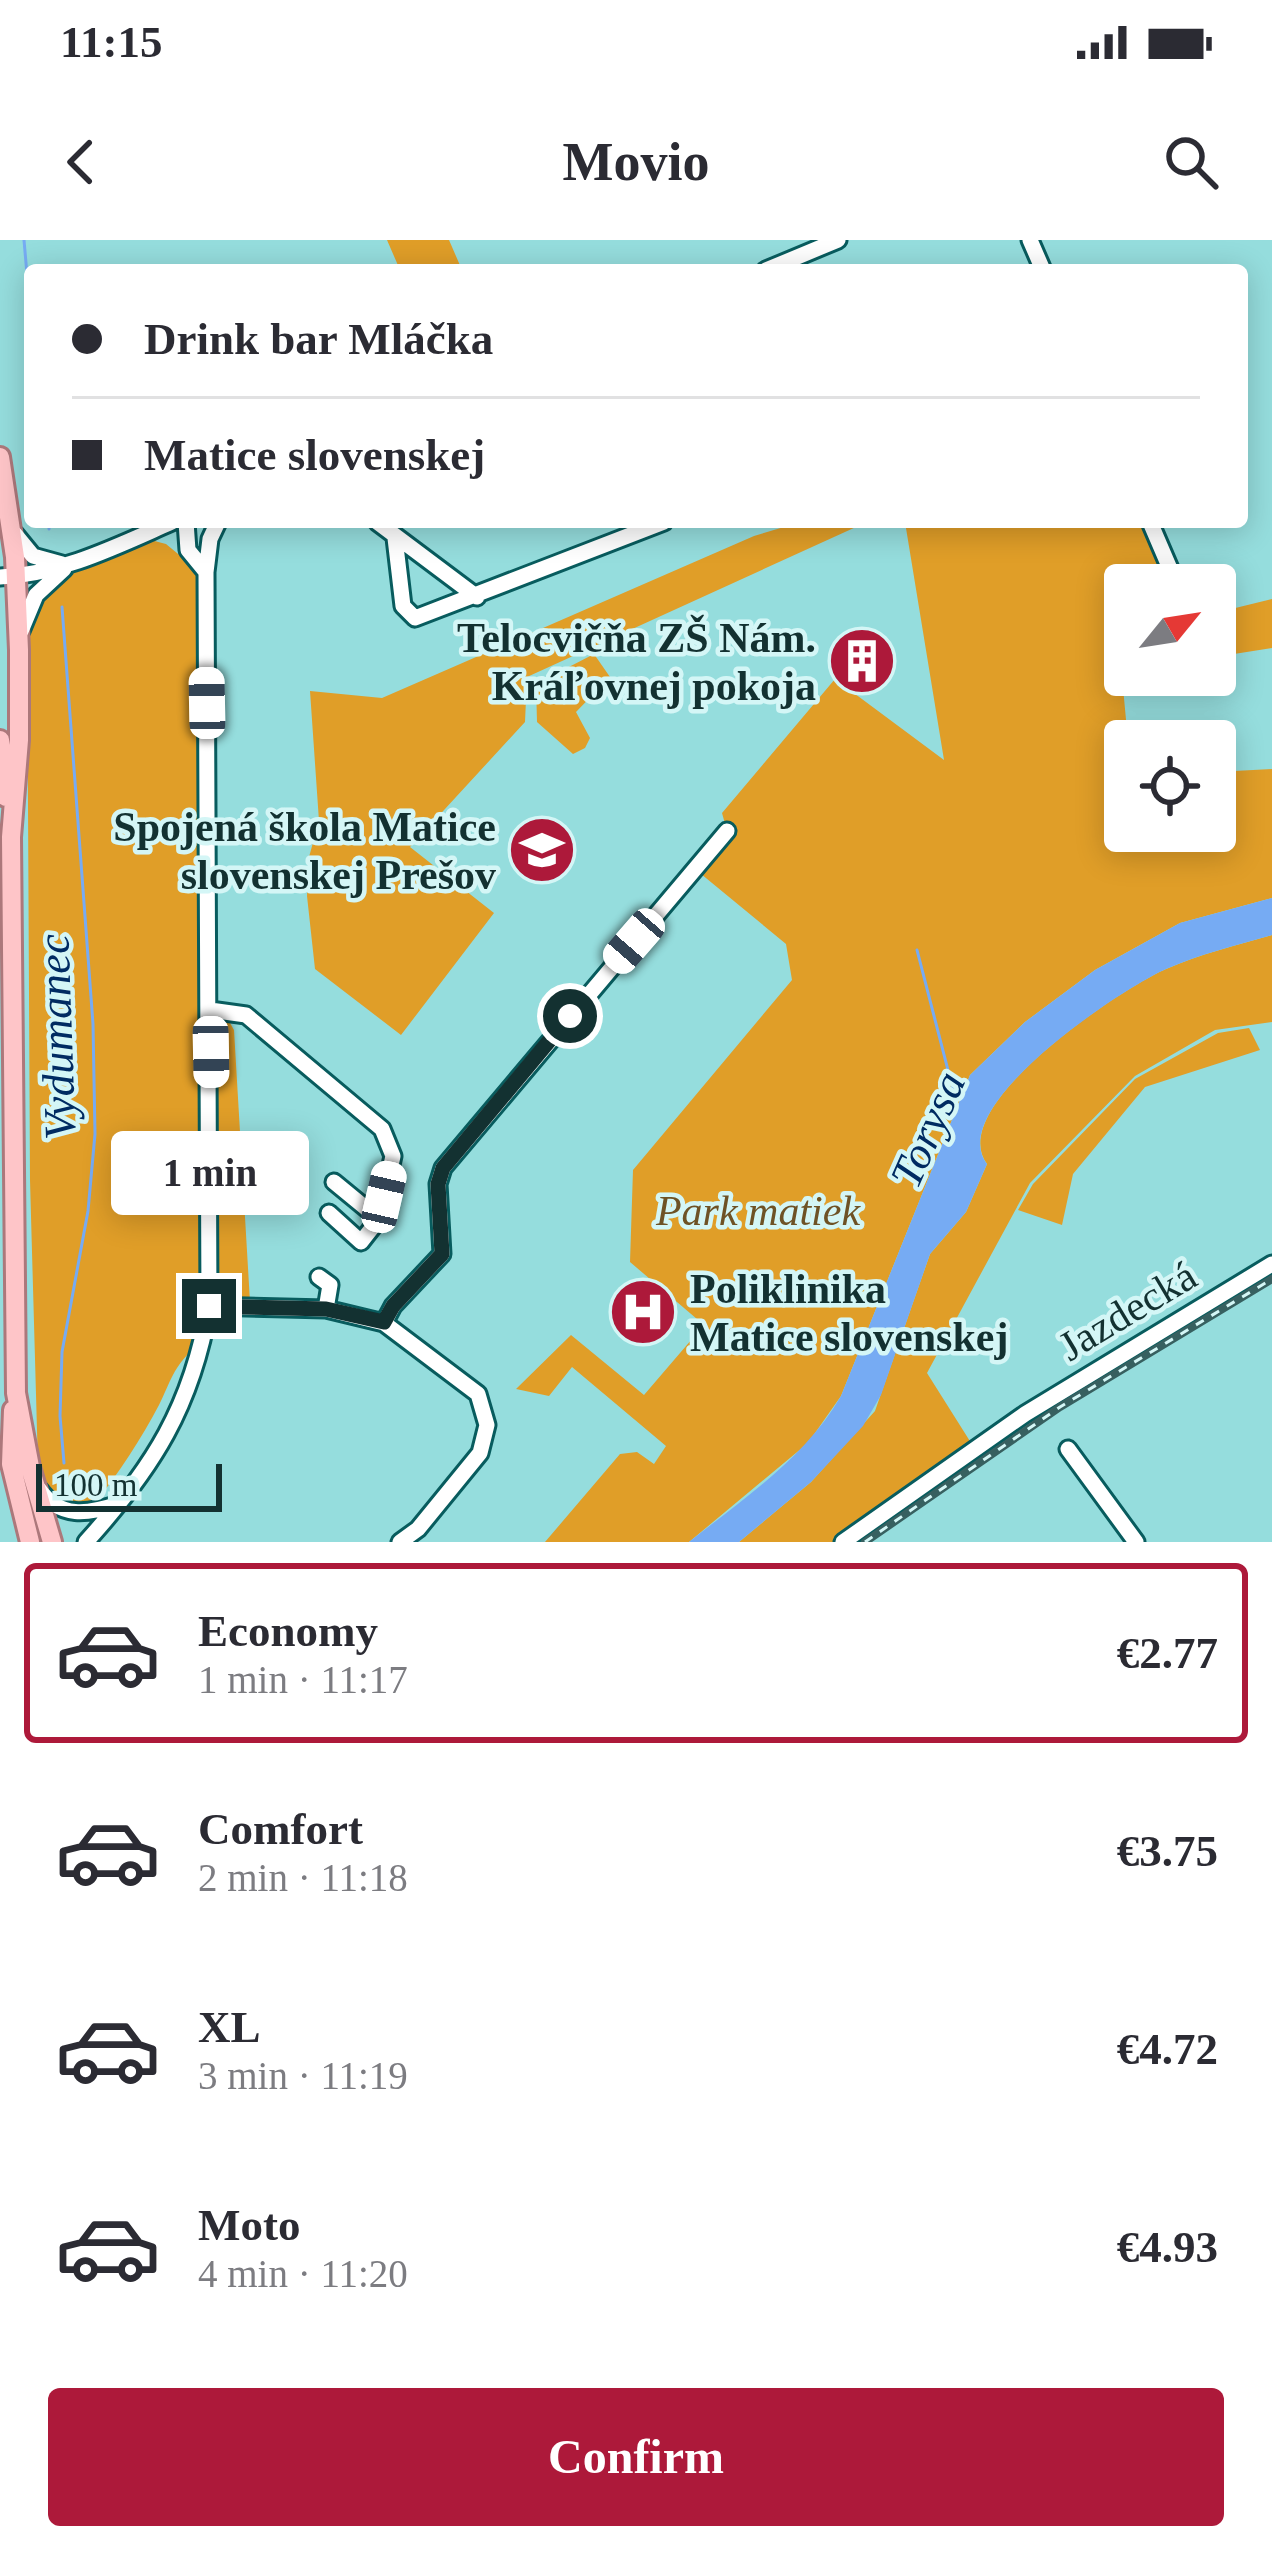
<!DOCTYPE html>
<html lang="en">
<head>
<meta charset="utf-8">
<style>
	body { margin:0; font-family:"Times New Roman",serif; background:#f2f2f3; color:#2b2b33; height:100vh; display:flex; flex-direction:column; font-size:45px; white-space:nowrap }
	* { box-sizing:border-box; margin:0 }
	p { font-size:39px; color:#7c7c81 }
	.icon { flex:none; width:66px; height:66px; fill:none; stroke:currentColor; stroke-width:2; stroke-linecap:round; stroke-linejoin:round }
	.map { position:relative; height:1302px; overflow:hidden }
	.drawer { display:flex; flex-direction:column; background:#fff; flex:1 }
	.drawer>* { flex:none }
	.banner { position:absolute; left:24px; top:24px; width:1224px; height:264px; border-radius:12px; box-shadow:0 6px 30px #0003; display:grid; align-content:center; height:264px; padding:0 48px; background:#fff }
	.needle { width:78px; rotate:60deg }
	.fabs { position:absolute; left:1104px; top:324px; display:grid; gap:24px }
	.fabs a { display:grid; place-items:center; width:132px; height:132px; border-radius:12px; background:#fff; box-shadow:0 6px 30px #0003; font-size:60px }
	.scale { position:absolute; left:36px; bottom:30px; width:186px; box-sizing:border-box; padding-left:12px; border:6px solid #133131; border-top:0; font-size:33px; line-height:42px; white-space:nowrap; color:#133131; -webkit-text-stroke:9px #d4f6f6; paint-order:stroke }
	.end { position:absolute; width:54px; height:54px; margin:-27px; border:15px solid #133131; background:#fff; box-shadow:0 0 0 6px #fff }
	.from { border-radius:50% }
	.bubble { position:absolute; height:84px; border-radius:12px; background:#fff; box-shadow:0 6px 30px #0003; font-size:39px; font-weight:700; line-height:84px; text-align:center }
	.car { position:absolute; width:36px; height:72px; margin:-36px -18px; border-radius:15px; box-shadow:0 0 9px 3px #0007; background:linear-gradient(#fff 24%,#345 0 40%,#fff 0 76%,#345 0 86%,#fff 0) }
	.banner b { display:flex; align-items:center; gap:42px; height:114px; font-size:45px }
	.banner b+b { border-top:3px solid #e1e1e2 }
	.banner i { width:30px; height:30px; background:#2b2b33 }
	ul { padding:21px 0 0; list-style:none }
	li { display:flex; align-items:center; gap:36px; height:180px; margin:0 24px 18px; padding:0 24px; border:6px solid transparent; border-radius:12px }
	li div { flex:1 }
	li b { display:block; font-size:45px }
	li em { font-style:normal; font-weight:700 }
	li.selected { border-color:#ad193a }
	li>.icon { width:108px; height:108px; stroke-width:1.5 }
	.primary-button { display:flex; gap:24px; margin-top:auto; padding:24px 48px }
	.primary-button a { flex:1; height:138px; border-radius:12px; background:#ad193a; color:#fff; font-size:48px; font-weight:700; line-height:138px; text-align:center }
	.status { display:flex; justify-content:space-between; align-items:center; height:84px; padding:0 60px; background:#fff; direction:ltr }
	.status svg { height:33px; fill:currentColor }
	header { display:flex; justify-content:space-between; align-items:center; height:156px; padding:0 48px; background:#fff; font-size:54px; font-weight:700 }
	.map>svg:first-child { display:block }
	.green { fill:#e09e28 }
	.water { fill:#76abf3 }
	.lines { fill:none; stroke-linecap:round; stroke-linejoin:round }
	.stream { stroke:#76abf3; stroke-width:3 }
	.minor-casing { stroke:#085c5e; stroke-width:21 }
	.major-casing { stroke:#ac787b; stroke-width:24 }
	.minor { stroke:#fff; stroke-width:15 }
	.major { stroke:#fec5c8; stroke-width:18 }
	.rail-casing { stroke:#376060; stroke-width:8 }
	.rail { stroke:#d4f6f6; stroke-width:3; stroke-dasharray:9; stroke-linecap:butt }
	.route { stroke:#133131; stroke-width:15 }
	.labels { text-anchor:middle; stroke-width:9; stroke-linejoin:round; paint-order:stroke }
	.poi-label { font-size:42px; font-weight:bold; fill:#133131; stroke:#d4f6f6; text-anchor:end }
	.park-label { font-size:42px; font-style:italic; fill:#6e5225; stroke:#d4f6f6 }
	.street-label { font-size:42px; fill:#133131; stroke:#d4f6f6 }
	.water-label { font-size:45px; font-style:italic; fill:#002b62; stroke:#d4f6f6 }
</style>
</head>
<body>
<div class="status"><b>11:15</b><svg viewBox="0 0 49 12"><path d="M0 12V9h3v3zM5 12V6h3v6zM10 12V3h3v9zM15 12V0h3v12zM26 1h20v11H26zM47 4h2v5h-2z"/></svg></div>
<header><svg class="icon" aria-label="back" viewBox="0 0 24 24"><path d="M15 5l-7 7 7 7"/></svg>Movio<svg class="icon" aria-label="search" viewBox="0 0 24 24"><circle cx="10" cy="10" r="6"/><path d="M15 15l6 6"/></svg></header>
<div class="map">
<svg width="1272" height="1302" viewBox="0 0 1272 1302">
	<rect width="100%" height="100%" fill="#95dddd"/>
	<path class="green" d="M387 0H449L462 30H400Z
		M801 282H867L527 437 525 482 410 607 494 673 401 795 315 729 307 656 309 617 319 581 310 451 382 458 754 296Z
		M905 282H1147L1175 345H1125V422L1121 426 1128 501 1125 591H1215V532L1272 529V658L1180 683 1095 730 1025 782 970 835 841 1156 808 1203 689 1302H545L620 1214 637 1212 654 1224 666 1206 572 1127 549 1156 516 1149 571 1095 644 1155 704 1085 630 1022 633 930 792 740 786 704 695 629 727 591 722 573 835 439 944 520Z
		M143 298 166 304 200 332 211 749 234 790 250 1062 199 1059 194 1109C174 1125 170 1143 159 1165 141 1199 119 1233 95 1263 63 1264 50 1256 38 1226L30 940 27 377 69 329Z
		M1272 359V408L1215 417V373Z
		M594 414 610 437 576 472 590 498 585 508 573 514 537 482 536 444Z
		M1272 695V782L1215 790 1135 836 1030 943 927 1133 973 1206 838 1302H739L811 1242 875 1171 930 1014 966 972 987 924C944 866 1120 749 1166 729 1200 714 1237 705 1272 695Z
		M1249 788 1260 810 1145 847 1073 934 1062 985 1018 970 1033 944 1135 839 1218 793Z"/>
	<path class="water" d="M1272 658V695C1237 705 1200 714 1166 729 1121 749 943 867 987 924L966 972 930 1014 881 1155 863 1186 811 1242 739 1302H689C744 1258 805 1218 841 1156L970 835 1025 782 1095 730 1180 683Z"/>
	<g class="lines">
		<path class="stream" d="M24 0 30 69
			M49 282V289
			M62 367 93 784 95 894 88 971 62 1112 60 1176 64 1223
			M917 710 957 865"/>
		<defs>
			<path id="minor" d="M1030 0 1043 30
				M766 30 838 0
				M186 282 188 310 206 332
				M377 282 477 357
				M1150 282 1177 345
				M15 294 33 316 62 324
				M395 298 403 366 415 378 664 282
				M0 337C62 334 117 306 172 282
				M21 391 36 355 64 329
				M210 770 246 775 382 889 393 916 379 979 334 942
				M329 973 361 1002 379 979
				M319 1037 330 1045 326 1069
				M209 1066 326 1069 384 1083 478 1154 487 1185 480 1213 418 1289 400 1302
				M384 1083 393 1066 442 1014 438 944 443 928 727 591
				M1068 1209 1136 1302
				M39 1249C60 1279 88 1274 119 1264
				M86 1302C153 1228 192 1166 209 1066L206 332 210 299 218 282
				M843 1302 1025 1174 1272 1024"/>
			<path id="major" d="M0 217 15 317 19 410V500L11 597 16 1153 30 1227 52 1302
				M0 500 6 557
				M13 1170 11 1224 30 1302"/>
		</defs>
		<use href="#minor" class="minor-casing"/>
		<use href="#major" class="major-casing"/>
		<use href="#minor" class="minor"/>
		<use href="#major" class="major"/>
		<defs>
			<path id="rail" d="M865 1302 1060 1167 1272 1039"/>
		</defs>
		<use href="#rail" class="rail-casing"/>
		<use href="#rail" class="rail"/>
	</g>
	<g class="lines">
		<path class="route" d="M209 1066 326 1069 384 1082 393 1066 442 1014 438 944 443 928 570 776"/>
	</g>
	<defs>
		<symbol id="building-disc" viewBox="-11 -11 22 22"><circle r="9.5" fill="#ad193a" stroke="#d4f6f6"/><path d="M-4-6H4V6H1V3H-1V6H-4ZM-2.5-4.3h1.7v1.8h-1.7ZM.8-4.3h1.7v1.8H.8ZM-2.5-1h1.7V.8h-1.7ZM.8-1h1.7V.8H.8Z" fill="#fff"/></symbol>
		<symbol id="school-disc" viewBox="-11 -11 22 22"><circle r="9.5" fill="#ad193a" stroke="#d4f6f6"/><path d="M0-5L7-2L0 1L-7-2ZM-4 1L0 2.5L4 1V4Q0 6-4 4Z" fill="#fff"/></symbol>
		<symbol id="hospital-disc" viewBox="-11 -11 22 22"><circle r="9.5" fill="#ad193a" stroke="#d4f6f6"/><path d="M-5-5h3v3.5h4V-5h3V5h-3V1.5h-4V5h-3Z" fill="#fff"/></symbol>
	</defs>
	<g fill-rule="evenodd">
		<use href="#building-disc" x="824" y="383" width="76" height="76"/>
		<use href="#school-disc" x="504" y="572" width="76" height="76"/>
		<use href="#hospital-disc" x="605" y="1034" width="76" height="76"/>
	</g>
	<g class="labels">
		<g class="poi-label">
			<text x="816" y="412">Telocvičňa ZŠ Nám.<tspan x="816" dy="48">Kráľovnej pokoja</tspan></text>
			<text x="496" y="601">Spojená škola Matice<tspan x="496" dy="48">slovenskej Prešov</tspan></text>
			<text x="690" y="1063" text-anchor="start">Poliklinika<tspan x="690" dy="48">Matice slovenskej</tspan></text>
		</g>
		<g class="park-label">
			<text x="758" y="985">Park matiek</text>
		</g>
		<g class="street-label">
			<text transform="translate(1127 1070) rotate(-31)" y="15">Jazdecká</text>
		</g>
		<g class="water-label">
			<text transform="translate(56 797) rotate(-92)" y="16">Vydumanec</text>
			<text transform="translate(927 889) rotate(-66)" y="16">Torysa</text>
		</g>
	</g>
</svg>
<div class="fabs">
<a><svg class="needle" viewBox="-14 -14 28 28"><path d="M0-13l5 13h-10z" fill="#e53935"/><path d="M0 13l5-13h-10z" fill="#7c7c81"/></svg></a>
<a><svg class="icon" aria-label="locate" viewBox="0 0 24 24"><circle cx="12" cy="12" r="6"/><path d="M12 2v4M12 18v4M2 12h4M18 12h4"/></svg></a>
</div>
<div class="scale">100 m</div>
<i class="end from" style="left:570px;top:776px"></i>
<i class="end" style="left:209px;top:1066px"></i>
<div class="bubble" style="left:111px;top:891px;width:198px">1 min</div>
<i class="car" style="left:207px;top:463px;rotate:359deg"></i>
<i class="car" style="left:634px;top:701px;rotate:221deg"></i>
<i class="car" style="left:211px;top:812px;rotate:179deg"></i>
<i class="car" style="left:384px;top:957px;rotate:13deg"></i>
<div class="banner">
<b><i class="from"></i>Drink bar Mláčka</b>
<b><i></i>Matice slovenskej</b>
</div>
</div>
<section class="drawer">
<ul>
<li class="selected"><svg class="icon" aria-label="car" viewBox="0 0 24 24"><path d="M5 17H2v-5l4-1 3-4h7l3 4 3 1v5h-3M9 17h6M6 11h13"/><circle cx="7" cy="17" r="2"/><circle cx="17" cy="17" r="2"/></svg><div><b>Economy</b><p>1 min · 11:17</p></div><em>€2.77</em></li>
<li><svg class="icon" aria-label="car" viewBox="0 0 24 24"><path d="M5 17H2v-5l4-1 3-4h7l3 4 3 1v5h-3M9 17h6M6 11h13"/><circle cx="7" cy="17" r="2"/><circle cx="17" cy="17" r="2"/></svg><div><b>Comfort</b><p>2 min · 11:18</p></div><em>€3.75</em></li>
<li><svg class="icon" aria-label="car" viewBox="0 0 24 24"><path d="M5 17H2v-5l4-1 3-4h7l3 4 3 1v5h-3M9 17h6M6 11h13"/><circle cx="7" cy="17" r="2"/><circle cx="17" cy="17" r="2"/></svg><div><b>XL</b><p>3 min · 11:19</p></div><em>€4.72</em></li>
<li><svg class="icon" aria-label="car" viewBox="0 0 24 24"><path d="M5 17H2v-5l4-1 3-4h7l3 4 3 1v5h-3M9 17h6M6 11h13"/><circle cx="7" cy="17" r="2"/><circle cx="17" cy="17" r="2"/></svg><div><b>Moto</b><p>4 min · 11:20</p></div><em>€4.93</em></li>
</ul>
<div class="primary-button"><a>Confirm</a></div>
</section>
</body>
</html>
